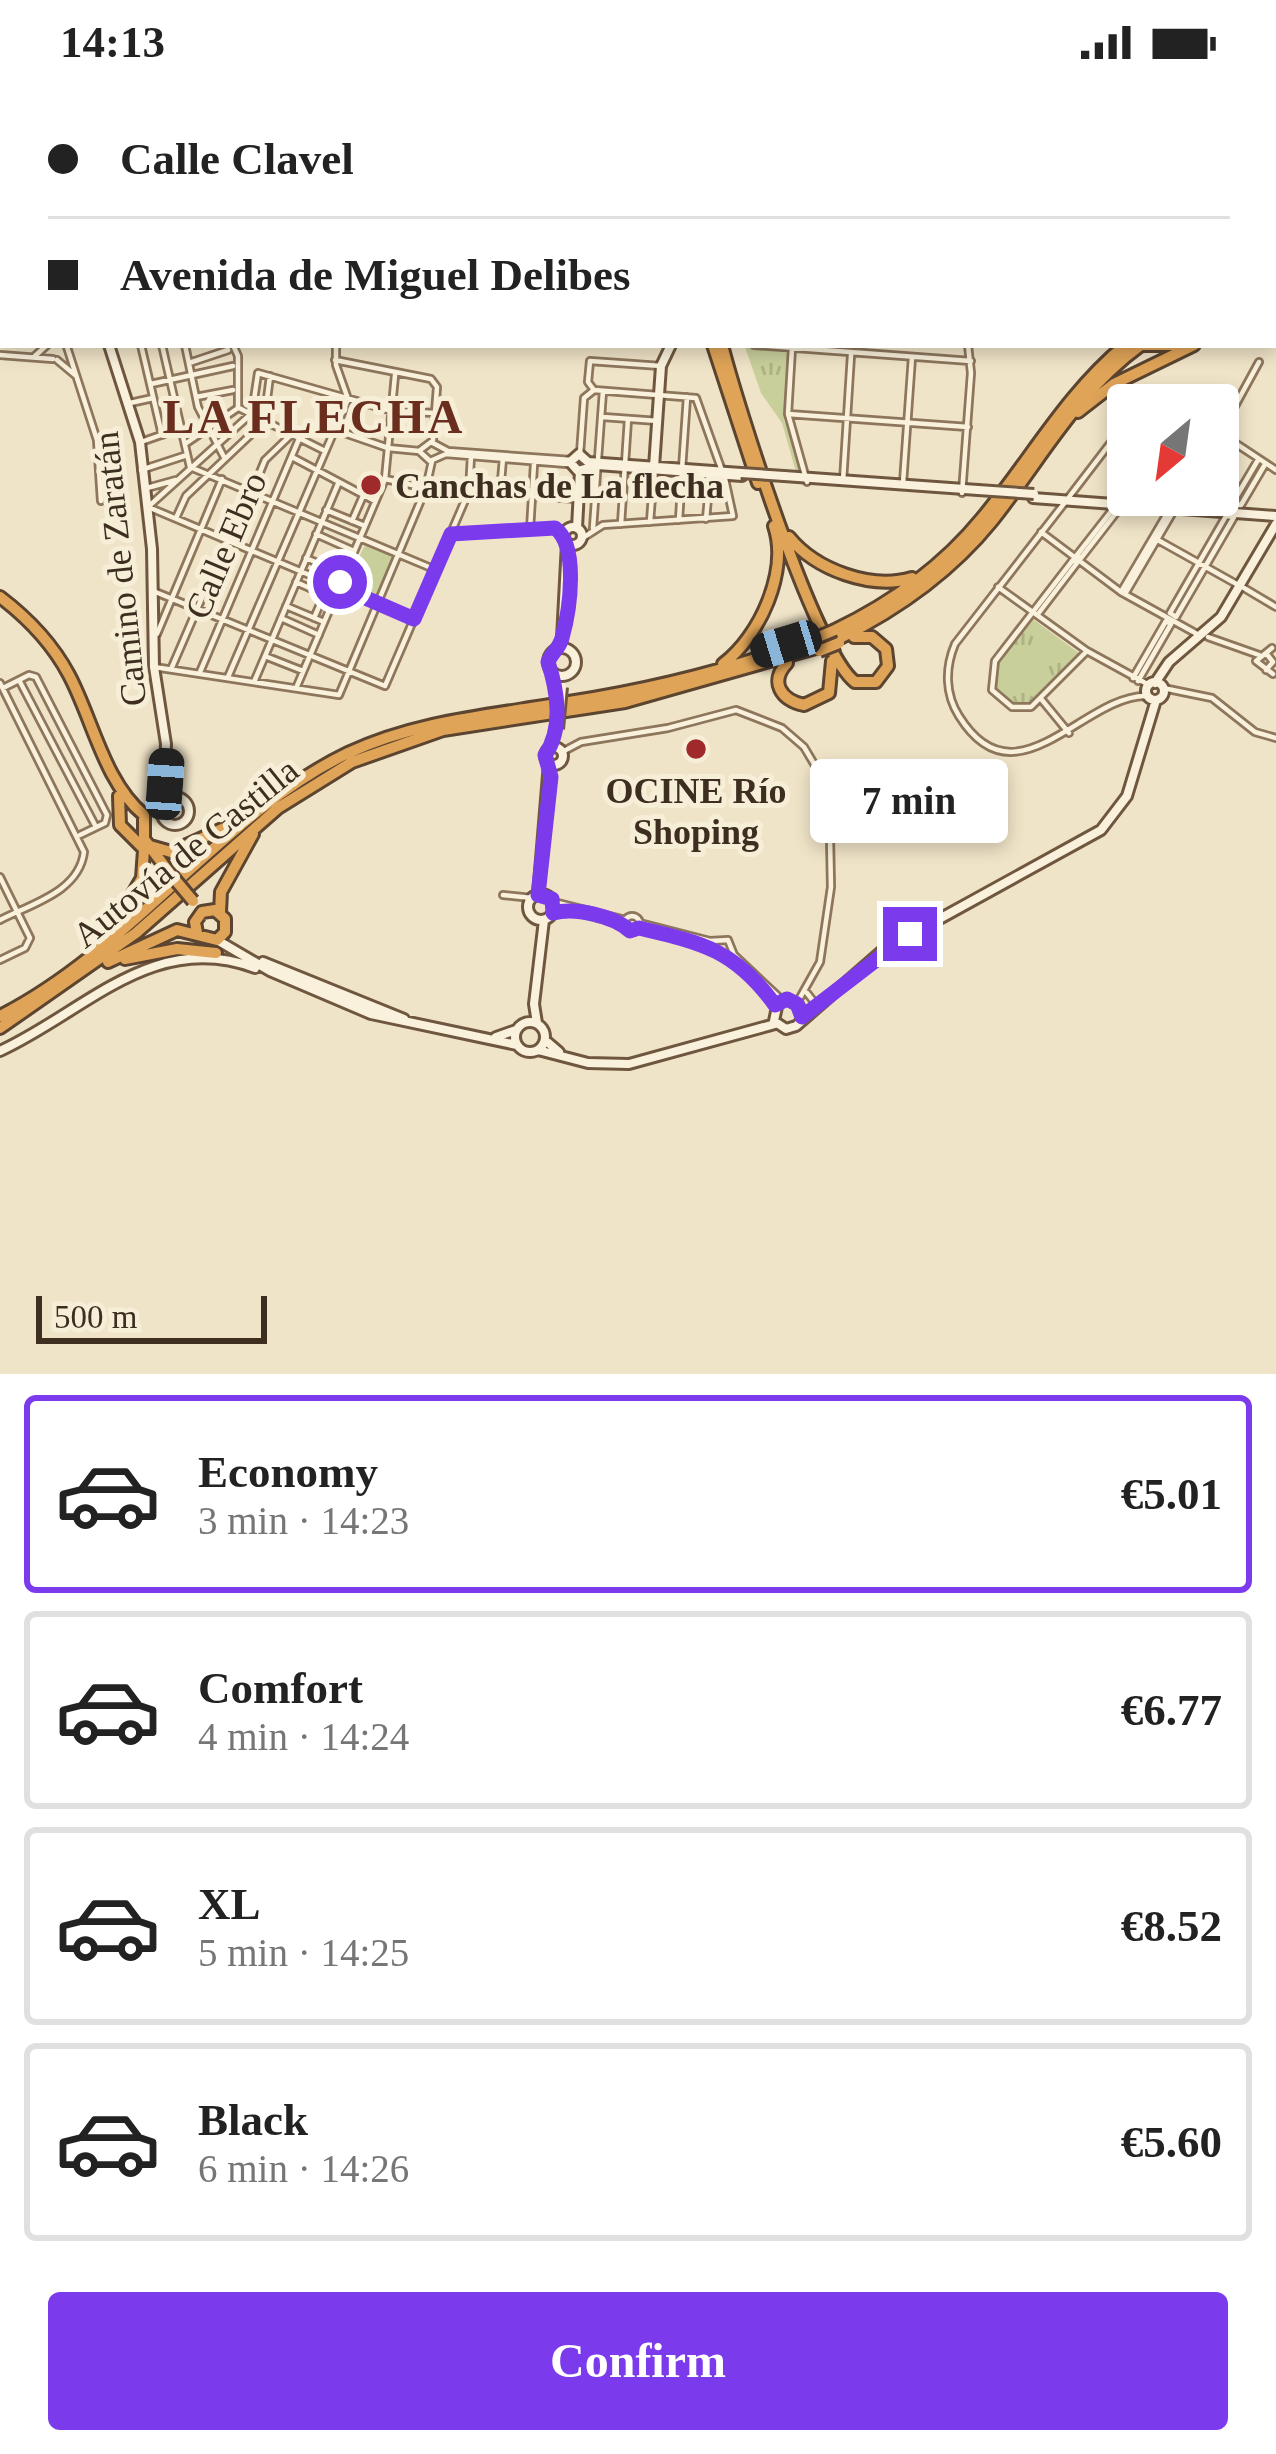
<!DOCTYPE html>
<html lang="en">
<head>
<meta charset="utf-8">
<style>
	body { margin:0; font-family:Georgia,serif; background:#f6f6f6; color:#222; height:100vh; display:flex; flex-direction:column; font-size:45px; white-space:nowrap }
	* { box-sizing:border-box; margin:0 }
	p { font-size:39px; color:#767676 }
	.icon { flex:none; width:66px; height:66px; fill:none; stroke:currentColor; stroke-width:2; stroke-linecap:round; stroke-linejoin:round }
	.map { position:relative; height:1290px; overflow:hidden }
	.drawer { display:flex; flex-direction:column; background:#fff; flex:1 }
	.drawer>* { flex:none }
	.top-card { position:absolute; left:0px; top:0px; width:1278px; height:264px; box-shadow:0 6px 18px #0003; display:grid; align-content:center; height:264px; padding:0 48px; background:#fff }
	.needle { width:78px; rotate:209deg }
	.buttons { position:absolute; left:1107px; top:300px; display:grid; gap:24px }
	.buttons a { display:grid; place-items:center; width:132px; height:132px; border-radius:12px; background:#fff; box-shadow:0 6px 18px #0003; font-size:60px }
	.scale { position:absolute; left:36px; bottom:30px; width:231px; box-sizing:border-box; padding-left:12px; border:6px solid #3d2e20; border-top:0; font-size:33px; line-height:42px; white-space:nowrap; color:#3d2e20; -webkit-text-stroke:9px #f7eed8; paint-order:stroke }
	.end { position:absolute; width:54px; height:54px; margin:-27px; border:15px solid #7c3aed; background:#fff; box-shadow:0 0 0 6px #fff }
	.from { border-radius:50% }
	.bubble { position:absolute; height:84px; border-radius:12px; background:#fff; box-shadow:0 6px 18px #0003; font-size:39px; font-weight:600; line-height:84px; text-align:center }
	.car { position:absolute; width:36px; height:72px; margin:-36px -18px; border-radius:15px; box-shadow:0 0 9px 3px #0007; background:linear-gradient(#222 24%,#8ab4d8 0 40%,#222 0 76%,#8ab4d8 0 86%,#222 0) }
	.top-card b { display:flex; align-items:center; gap:42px; height:114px; font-size:45px }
	.top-card b+b { border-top:3px solid #e0e0e0 }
	.top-card i { width:30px; height:30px; background:#222 }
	ul { padding:21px 0 0; list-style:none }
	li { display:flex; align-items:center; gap:36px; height:198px; margin:0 24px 18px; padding:0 24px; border:6px solid #e0e0e0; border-radius:12px }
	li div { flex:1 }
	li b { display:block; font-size:45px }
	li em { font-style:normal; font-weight:600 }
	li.current { border-color:#7c3aed }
	li>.icon { width:108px; height:108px; stroke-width:1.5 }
	.primary-button { display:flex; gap:24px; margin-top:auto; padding:24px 48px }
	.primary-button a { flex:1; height:138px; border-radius:12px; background:#7c3aed; color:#fff; font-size:48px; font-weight:600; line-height:138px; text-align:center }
	.status { display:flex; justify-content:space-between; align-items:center; height:84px; padding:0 60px; background:#fff; direction:ltr }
	.status svg { height:33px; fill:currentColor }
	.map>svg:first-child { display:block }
	.grass { fill:url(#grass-tufts) }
	.pitch { fill:#c9cf9b }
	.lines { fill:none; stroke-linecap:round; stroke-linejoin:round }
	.street-casing { stroke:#8d765c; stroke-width:10 }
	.secondary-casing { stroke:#6f573f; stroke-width:14 }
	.highway-casing { stroke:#5b4430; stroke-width:16 }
	.street { stroke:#faf1dc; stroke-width:4.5 }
	.secondary { stroke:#faf1dc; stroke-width:8 }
	.highway { stroke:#e0a458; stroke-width:10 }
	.secondary-bridge-casing { stroke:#6f573f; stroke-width:14; stroke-linecap:butt }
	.highway-bridge-casing { stroke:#5b4430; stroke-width:16; stroke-linecap:butt }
	.secondary-bridge { stroke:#faf1dc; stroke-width:8 }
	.highway-bridge { stroke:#e0a458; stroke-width:10 }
	.route { stroke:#7c3aed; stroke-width:15 }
	.poi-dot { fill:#9e2a2b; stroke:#f7eed8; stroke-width:4.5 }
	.labels { text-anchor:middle; stroke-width:10; stroke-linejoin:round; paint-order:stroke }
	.poi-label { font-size:36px; font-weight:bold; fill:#3d2e20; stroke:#f7eed8; text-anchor:start }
	.street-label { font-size:36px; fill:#3d2e20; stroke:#f7eed8 }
	.district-label { font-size:48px; font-weight:bold; letter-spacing:3px; fill:#6b2e1e; stroke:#f7eed8 }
</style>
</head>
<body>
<div class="status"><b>14:13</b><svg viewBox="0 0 49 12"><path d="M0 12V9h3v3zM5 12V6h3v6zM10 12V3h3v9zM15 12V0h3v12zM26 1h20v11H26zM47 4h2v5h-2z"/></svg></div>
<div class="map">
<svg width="1276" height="1290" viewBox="0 0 1276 1290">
	<defs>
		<pattern id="grass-tufts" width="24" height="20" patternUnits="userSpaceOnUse" patternTransform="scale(3)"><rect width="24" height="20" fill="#c9cf9b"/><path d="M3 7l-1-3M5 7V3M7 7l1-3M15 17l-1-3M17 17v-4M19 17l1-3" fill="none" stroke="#aeb285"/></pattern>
	</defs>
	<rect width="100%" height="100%" fill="#f0e4c8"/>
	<path class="grass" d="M745 263 788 269 784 336 801 388H796L782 339 761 309Z
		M1030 533 1083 572 1037 619 1019 623 994 608 991 589Z"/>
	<path class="pitch" d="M366 459 394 470 375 514 345 501Z"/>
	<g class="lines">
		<defs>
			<path id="street" d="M698 0 699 3
				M718 0V3
				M746 0 747 3
				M818 0 819 3
				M1019 0 1020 3
				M1127 0V3
				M1220 0V3
				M1266 0V3
				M596 3 605 0
				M608 3 609 0
				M781 3 787 0
				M849 3 854 0
				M905 3 910 0
				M945 3 950 0
				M1275 87H1276
				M0 95 3 94
				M0 131H3
				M1275 148 1276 147
				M0 163H3
				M0 184H3
				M141 261 162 351
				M162 261 190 383 436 486
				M185 261 198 323 225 375
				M754 261 971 277
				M67 263 97 356 101 417
				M792 264 788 330 807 398
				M0 271 53 275
				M35 272 47 261
				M57 276 75 291
				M335 276 431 295 437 303 433 356
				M189 279 228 266
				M151 300 233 282
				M594 306 696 314 721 384
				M196 313 233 306
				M130 319 153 314
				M239 324 325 367
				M788 330 968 343
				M603 333 658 337
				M1223 344 1259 278
				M336 346 388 364 419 367 431 358 448 367 571 376
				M1226 353 1276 386
				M141 358 181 344
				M185 360 238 324V272L233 261
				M419 367 430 377 446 370 567 380
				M580 370 584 314 594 306 588 298 590 277 661 282
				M292 373 375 417
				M682 385 687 313
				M141 386 187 371
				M385 395 426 404 576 415
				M843 397 851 271
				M903 399 912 273
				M147 404 176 396
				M252 408 265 376 291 351
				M500 409 503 374
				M962 409 971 289 968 261
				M1069 413 1128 336
				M1122 413 1131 411
				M1066 417 955 560C945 584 945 610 959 632 1016 724 1084 610 1147 612
				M1232 420 1241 421 1264 382
				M1232 420 1258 376
				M148 423 252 329 258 289 392 327 435 329
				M148 423 414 535
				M326 426 365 442
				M176 434 186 412 264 338 270 292
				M706 435 710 393
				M679 436 682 388
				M352 437 363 412
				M650 438 654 386
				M621 440 628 335
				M593 444 603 307
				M530 446 534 380
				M1041 448 1121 508 1197 550
				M316 450 354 467
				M453 450 567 445
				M581 455 603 441 733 432 725 395
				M1156 455 1240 502
				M1077 471 1081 474 1119 425H1113
				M1077 471 1113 425
				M306 474 334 486
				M1073 476 995 577 992 606 1012 623H1031L1087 567
				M296 498 323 510
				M998 503 1087 567 1149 601
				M1244 504 1276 523
				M153 507 385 602 469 407 471 372
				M1121 508 1178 411
				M1125 510 1183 411
				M286 522 324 538
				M1170 529 1176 533 1234 433 1226 432
				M1170 529 1226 432
				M1038 530 1077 479 1073 476
				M281 534 319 551
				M314 534 345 463
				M157 550 222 395
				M1208 553 1259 571
				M1272 564 1256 577 1273 590
				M1266 569 1273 578 1266 586
				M265 572 303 587
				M154 583 339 611 426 404 432 377
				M172 583 248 407
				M200 588 299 355
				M228 593 348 315 336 281V261
				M1133 594 1166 537 1171 540
				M19 596 96 743
				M1138 597 1171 540
				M254 598 338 400
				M0 599 84 768C79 808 31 820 0 836
				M297 602 385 395 395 291
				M3 604 29 591 36 593 107 731 105 739 80 751
				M1163 604 1212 614 1255 648 1276 654
				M1042 616 1069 649
				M562 668 581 658 668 644 736 626 782 644 804 663 829 705 831 803 820 878 797 919
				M0 793 30 854 25 864 0 876
				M503 811 532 814
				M554 818 626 836
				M553 829 572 827 624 841
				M624 840a8 8 0 1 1 16 0a8 8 0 1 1-16 0Z
				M640 839 710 857 728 856 734 871 782 916
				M639 844C702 859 735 866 775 921
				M807 909 814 918"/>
			<path id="secondary" d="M1275 11H1276
				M109 261 140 358 152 465 154 583 166 660 163 720
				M654 383 661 282 671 261
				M741 389 588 378 579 370 570 378 578 387 598 381 742 392
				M784 392 978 406
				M1033 414 1275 432
				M564 452a9 9 0 1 1 18 0a9 9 0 1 1-18 0Z
				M577 444 580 387
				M548 578a14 14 0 1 1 28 0a14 14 0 1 1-28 0Z
				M557 565 562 554 567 459
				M1146 607a9 9 0 1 1 18 0a9 9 0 1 1-18 0Z
				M1155 599 1169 578 1221 533 1276 440
				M545 672a9 9 0 1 1 18 0a9 9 0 1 1-18 0Z
				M161 727a14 14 0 1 1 28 0a14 14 0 1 1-28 0Z
				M528 823a13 13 0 1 1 26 0a13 13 0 1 1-26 0Z
				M538 811 549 679
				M217 856 270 887 371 930 517 961
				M263 878 404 935
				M799 922 787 915 778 918 774 937 786 945 796 942 883 866 1101 746 1127 712 1156 616
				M515 953a15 15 0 1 1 30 0a15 15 0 1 1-30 0Z
				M537 939 534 920 544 836
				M496 953 516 946
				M545 956 559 968
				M538 966 588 979 629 980 775 940
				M0 967C85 928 153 846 255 884"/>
			<path id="highway" d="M664 0V3
				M674 0V3
				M0 178H3
				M1275 178H1276
				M1275 186H1276
				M1275 195H1276
				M1275 206H1276
				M713 261 758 399
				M722 261C737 320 815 568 855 598H876L888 582 886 565 872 553H854
				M1143 261H1182
				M1078 328 1114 300 1194 261
				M789 453C816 486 871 506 912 494
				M0 513C29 535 52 559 69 591 93 636 104 698 144 731V755L172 792
				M835 546C891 519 942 483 982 434 1031 375 1065 311 1125 261
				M838 555C897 526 950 489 992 437 1041 376 1076 308 1141 261
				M787 579C769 598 781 616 804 621L829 609 832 577
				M723 580C760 552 789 487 774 442
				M119 712 120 741 144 765
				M150 762 171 768 242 736
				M220 828 221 808 253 750
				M104 859 142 794 144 766
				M125 875 177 865 216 869
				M108 878 177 846 217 856 225 848V835L215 826 202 828 195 838 197 849
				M0 932C132 865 221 730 348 669 419 636 493 631 569 618 653 605 737 584 816 554
				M0 944 136 849 278 724 352 678 443 646 625 618 819 563"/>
		</defs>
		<use href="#street" class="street-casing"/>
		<use href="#secondary" class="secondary-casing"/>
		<use href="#highway" class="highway-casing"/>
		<use href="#street" class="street"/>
		<use href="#secondary" class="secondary"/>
		<use href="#highway" class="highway"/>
		<defs>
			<path id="secondary-bridge" d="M741 389 784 392
				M978 406 1034 410
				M558 645 562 603"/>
			<path id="highway-bridge" d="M816 554 835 546
				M819 567 839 559
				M172 792 193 817"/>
		</defs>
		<use href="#secondary-bridge" class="secondary-bridge-casing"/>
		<use href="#highway-bridge" class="highway-bridge-casing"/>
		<use href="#secondary-bridge" class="secondary-bridge"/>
		<use href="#highway-bridge" class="highway-bridge"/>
	</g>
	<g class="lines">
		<path class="route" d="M340 498 338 502 414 535 451 450 555 444C579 462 570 526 562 554 560 564 552 568 548 578 557 605 564 644 545 671L551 693 538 811 552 815 553 829C575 823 614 832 630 847L639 844C703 859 735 866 775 921L787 915 797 920 802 933 910 850"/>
	</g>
	<g class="poi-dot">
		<circle cx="371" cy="401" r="12"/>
		<circle cx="696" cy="665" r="12"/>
	</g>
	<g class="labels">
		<g class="poi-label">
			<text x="395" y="414">Canchas de La flecha</text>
			<text x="696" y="719" text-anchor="middle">OCINE Río<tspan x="696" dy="41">Shoping</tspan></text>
		</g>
		<g class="street-label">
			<text transform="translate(225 461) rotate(-67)" y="13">Calle Ebro</text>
			<text transform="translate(119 485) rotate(-96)" y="13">Camino de Zaratán</text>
			<text transform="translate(185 768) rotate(-39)" y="13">Autovía de Castilla</text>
		</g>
		<g class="district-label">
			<text x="314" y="349">LA FLECHA</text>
		</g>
	</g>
</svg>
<div class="buttons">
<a><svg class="needle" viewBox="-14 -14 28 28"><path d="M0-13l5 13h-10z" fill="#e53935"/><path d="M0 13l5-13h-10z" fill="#767676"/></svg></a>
</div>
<div class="scale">500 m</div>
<i class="end from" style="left:340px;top:498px"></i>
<i class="end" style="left:910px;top:850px"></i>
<div class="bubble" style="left:810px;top:675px;width:198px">7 min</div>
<i class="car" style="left:786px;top:560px;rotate:253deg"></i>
<i class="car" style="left:165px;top:700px;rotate:4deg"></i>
<div class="top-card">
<b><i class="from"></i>Calle Clavel</b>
<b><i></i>Avenida de Miguel Delibes</b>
</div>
</div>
<section class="drawer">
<ul>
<li class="current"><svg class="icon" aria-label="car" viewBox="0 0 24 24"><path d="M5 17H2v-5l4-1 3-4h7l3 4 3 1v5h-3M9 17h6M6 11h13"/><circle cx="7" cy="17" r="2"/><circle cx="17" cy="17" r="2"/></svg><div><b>Economy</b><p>3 min · 14:23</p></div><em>€5.01</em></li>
<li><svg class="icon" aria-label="car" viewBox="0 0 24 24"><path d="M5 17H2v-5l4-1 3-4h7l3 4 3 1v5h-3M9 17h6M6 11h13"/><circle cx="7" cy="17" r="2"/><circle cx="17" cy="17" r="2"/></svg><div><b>Comfort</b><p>4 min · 14:24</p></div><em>€6.77</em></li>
<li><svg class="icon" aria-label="car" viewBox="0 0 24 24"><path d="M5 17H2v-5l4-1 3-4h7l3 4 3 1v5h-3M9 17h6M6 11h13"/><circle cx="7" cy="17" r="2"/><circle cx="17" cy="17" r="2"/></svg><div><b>XL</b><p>5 min · 14:25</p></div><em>€8.52</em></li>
<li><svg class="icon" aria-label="car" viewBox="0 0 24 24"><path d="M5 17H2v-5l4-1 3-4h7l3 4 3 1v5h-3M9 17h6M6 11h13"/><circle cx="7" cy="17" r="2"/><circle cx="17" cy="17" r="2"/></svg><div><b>Black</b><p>6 min · 14:26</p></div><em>€5.60</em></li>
</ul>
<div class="primary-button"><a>Confirm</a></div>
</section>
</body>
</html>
